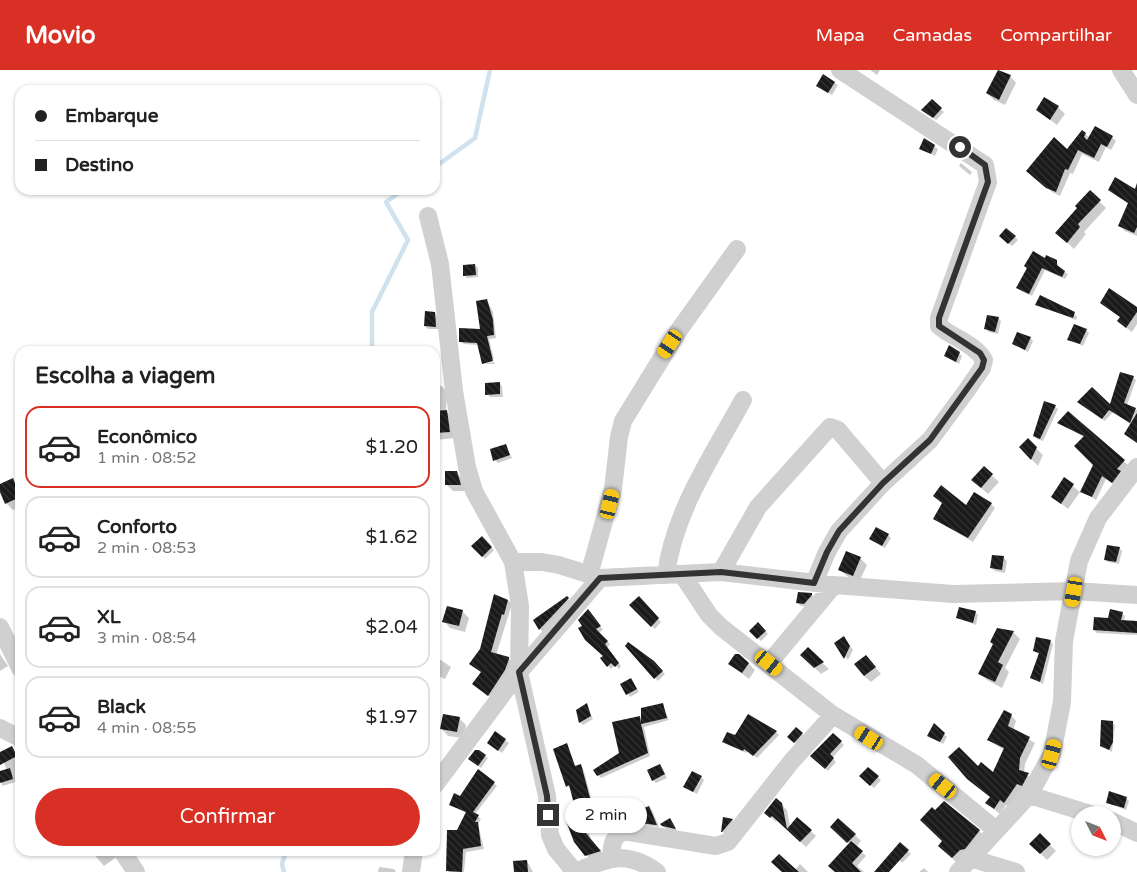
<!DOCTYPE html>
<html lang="pt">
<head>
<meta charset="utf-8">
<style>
	body { margin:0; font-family:"Varela Round",sans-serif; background:#f6f6f6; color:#222; height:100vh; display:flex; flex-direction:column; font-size:19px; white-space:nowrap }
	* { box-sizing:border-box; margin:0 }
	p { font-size:16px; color:#767676 }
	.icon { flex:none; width:28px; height:28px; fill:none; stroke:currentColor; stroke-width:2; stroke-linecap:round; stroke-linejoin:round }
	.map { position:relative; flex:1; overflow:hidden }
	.drawer { position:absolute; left:15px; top:276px; width:425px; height:510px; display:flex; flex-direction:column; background:#fff; border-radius:15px; box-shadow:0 1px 4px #0004 }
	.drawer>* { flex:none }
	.hud { position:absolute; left:15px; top:15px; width:425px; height:110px; border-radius:15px; box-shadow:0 1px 4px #0004; display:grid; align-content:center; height:110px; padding:0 20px; background:#fff }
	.needle { width:32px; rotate:132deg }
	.tools { position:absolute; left:1071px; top:736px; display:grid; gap:10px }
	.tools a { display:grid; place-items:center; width:50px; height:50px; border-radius:50%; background:#fff; box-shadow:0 1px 4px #0004; font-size:25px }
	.end { position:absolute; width:22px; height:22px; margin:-11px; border:6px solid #333; background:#fff; box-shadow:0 0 0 2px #fff }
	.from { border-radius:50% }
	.bubble { position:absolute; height:35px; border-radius:18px; background:#fff; box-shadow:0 1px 4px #0004; font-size:16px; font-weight:600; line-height:35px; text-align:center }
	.car { position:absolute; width:15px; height:30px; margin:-15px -8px; border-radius:6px; box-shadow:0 0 4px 1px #0007; background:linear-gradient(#f5c518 24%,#345 0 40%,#f5c518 0 76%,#345 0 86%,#f5c518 0) }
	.hud b { display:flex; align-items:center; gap:18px; height:48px; font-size:19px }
	.hud b+b { border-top:1px solid #e0e0e0 }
	.hud i { width:12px; height:12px; background:#222 }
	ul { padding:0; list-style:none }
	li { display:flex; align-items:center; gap:15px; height:82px; margin:0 10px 8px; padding:0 10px; border:2px solid #e0e0e0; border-radius:15px }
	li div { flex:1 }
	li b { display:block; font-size:19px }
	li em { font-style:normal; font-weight:600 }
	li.active { border-color:#d93025 }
	li>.icon { width:45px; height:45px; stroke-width:1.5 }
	h2 { padding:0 20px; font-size:22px; line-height:60px }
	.primary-button { display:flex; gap:10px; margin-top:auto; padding:10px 20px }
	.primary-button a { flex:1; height:58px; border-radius:30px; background:#d93025; color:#fff; font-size:20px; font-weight:600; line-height:58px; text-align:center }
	header { display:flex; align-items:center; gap:30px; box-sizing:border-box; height:70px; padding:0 25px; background:#d93025; color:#fff }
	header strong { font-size:24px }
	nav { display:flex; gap:28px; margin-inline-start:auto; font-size:18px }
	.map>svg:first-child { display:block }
	.shadow { fill:#0003 }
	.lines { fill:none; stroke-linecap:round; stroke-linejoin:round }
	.stream { stroke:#cfe2ee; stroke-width:4.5 }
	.building { fill:url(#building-back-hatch) }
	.minor { stroke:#d0d0d0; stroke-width:18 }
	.route { stroke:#333; stroke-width:6 }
</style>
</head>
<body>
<header>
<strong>Movio</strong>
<nav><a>Mapa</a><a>Camadas</a><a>Compartilhar</a></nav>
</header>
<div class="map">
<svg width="1137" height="802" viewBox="0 0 1137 802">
	<defs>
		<pattern id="building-back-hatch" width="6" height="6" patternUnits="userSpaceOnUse" patternTransform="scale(1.25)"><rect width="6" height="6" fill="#1a1a1a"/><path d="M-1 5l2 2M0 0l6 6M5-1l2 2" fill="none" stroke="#333"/></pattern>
	</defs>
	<rect width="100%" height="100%" fill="#fff"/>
	<path class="shadow" d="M870 0H880L877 5Z
		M823 6 838 15 832 25 817 16Z
		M1010 6 1016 13 1005 35 994 30 987 23Z
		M932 31 944 42 936 50 923 40Z
		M1058 37 1065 44 1057 55 1037 40Z
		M1085 64 1090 68 1112 67 1116 71 1111 80 1106 77 1099 92 1082 84 1073 104 1070 103 1060 126 1052 122 1032 105 1067 81Z
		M925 70 938 79 935 86 921 78Z
		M961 93 972 102 970 105 959 96Z
		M1109 120 1137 121V166L1125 161 1120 156 1129 134Z
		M1090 122 1106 138 1084 162 1086 164 1074 179 1057 163Z
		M1015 167 1018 170 1012 176 1004 169Z
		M1045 190 1056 191 1059 198 1068 204 1065 209 1045 200 1032 226 1021 221 1018 218Z
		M475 195 478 198V207L467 208 464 205Z
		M487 231 493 242 496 268 489 269 494 289 483 292 479 275 464 274 461 271 482 260Z
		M1101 233 1137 238V254L1132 262 1124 256 1121 248Z
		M1037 235 1074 244 1077 247 1076 250Z
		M434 243 437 246 439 259H428L425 256Z
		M998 248 1001 251 998 264 989 262 986 259Z
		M1086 260 1089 263 1083 276 1068 269Z
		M1030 268 1033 271 1028 282 1013 274Z
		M959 283 962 286 959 294 945 286Z
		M494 292 495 294H484Z
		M1133 307 1136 310 1127 335 1137 340V372L1131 354 1113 342 1105 351 1078 332 1110 337Z
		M499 313 502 316 503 327H490L487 324Z
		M435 316H442L447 322 446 341 452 347 455 368 435 370Z
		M1055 336 1058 339 1043 371 1037 369 1034 366Z
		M1068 343 1128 395 1121 403 1124 406 1116 416 1106 409 1096 430 1082 421 1094 395 1084 367 1059 353Z
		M1028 370 1043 385 1038 396 1020 377Z
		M505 375 512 388 498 393 495 390Z
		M984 398 999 412 988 424 979 416Z
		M456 402 463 409 467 421H453L446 414Z
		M13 409 20 417V437L13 440 6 433 0 419V415Z
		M1064 409 1080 422 1068 439 1053 427Z
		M991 434 995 438 973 472 934 449 966 437Z
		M888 465 891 468 885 478 870 469Z
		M482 467 494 480 485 489 473 476Z
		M1119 478 1122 481 1119 494 1108 492 1105 489Z
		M860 488 867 495 859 512 847 506 840 500Z
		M1004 488 1007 491 1005 503 995 501 992 498Z
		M811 524 814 527 808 536H801L798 533Z
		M495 526 507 529 512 534 496 585 508 588 513 593 494 630 474 614 482 603 476 598Z
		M566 527 571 532 543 562 540 559Z
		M639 528 661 552 655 559 630 535Z
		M463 542 469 548 465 562 450 558 444 551Z
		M975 542 978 545 976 555 958 548Z
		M590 543 603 560 598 563 610 574 607 578 621 596 619 599 615 595 611 599 608 596 605 586 583 556Z
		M1122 543 1125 546 1124 551 1137 552V565L1097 563 1094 560Z
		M758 553 768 564 761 571 750 561Z
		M998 559 1013 562 1020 569 1005 598 1009 602 1002 618 987 610 980 604 994 574Z
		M844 568 853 580 848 590 836 574Z
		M1050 571 1053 574 1043 614 1031 608 1040 585 1034 581Z
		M627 576 653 592 665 604 658 611Z
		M808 579 829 599 821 604 802 585Z
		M0 584 8 596 0 601Z
		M435 586 451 597 445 609 435 605Z
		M866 586 881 604 871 612 864 606Z
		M748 593 755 600 749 609 729 594Z
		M631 609 639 622 630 627 622 615Z
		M662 634 669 650 644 657 650 686 601 708 598 705 621 684 640 648 642 650Z
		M587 635 593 649 583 655 580 652Z
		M1011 645 1016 651 1013 660 1035 673 1025 694 1024 703 1033 710 1022 719 1010 737 1006 735 1000 744 987 733 991 727 978 698 994 704 1004 680 988 670Z
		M459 648 466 655 463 668 448 666 442 659Z
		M1112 652 1115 655 1112 682 1102 676Z
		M934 655 947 667 943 674 929 666Z
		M796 659 805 667 798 675 789 667Z
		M776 662 779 665 757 688 748 681 746 683 724 672Z
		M495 663 509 673 502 683 492 675Z
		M833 665 844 675 832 688 836 692 828 701 812 686Z
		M566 675 576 697 580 695 583 698 592 731 578 736 575 734 571 718 567 716Z
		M12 677 20 690V711L2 716 0 702 7 700 0 684Z
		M485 686 488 688 481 698 472 691Z
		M660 695 667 708 656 713 653 710Z
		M868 698 881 710 874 718 861 706Z
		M479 700 497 716 475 744 481 749 478 754 484 779 466 782 464 802H449L448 800 457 761 466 743 451 735 461 728Z
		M701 707 704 710 697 724 688 719Z
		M1126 728 1129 731 1126 740 1108 733Z
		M777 730 787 740 790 757 797 749 816 766 806 777 777 750 776 752 766 743Z
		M649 737 652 740 659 757 644 755 641 752Z
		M579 748 585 754 591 769 606 788 593 792 575 772Z
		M670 750 673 753 677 761 666 759 663 756Z
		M732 750 735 753 725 764 722 761Z
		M979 761 983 765 956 792 939 776Z
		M838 763 855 765 861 771 856 777 866 786 857 796 864 802H849L850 774Z
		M1040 765 1056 781 1047 790 1031 774Z
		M900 774 911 784 902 793 893 782Z
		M91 781H118V786L104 796Z
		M527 791 533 802H516Z
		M800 794 808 802H783L795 800Z
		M379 797 394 799 396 802H378Z
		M924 798 928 802H919Z"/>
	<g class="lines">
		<path class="stream" d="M435 97 475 68 490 0
			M372 281V242L408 170 386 132 403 120
			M284 802 282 794 286 781"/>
	</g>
	<path class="building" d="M998 0 1011 5 999 30 986 23Z
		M823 4 835 12 828 23 816 16Z
		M1044 27 1059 36 1050 50 1036 40Z
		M932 29 942 38 933 48 921 40Z
		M1095 56 1113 66 1107 77 1101 74 1094 88 1078 80 1068 100 1065 99 1056 122 1046 118 1026 101 1054 67 1067 79 1082 60 1086 63 1084 67 1087 70Z
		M924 68 935 75 931 84 919 79Z
		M1115 107 1135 119 1137 113V157L1134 163 1118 156 1128 133 1108 120Z
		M1090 120 1101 130 1078 154 1080 157 1067 173 1055 163 1077 138 1075 136Z
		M1006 158 1016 166 1008 174 999 166Z
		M1033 181 1045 188 1046 185 1057 190V195L1065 201 1062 207 1042 198 1029 224 1016 218 1027 198 1024 196Z
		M475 194 476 205 463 206V195Z
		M1109 218 1137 237V242L1126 258 1117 251 1120 247 1100 233Z
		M1040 225 1075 242 1073 248 1035 235Z
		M487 229 493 250 494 265 487 266 493 291 482 294 477 273 459 272V258L480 259 476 231Z
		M425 241 435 242 436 257 424 256Z
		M987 245 999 247 995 262 984 259Z
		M1074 254 1087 259 1080 274 1067 270Z
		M1017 262 1031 267 1025 280 1012 274Z
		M949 275 960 282 956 292 944 286Z
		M1120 302 1134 306 1124 333 1136 338 1130 353 1109 340 1102 349 1077 332 1092 317 1110 334Z
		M500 312V324L485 325V313Z
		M1044 331 1056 335 1040 369 1033 366Z
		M447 340 450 362 435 363V341Z
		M1068 341 1125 390 1117 399 1121 401 1112 413 1102 406 1092 427 1080 422 1093 395 1074 376 1084 366 1057 353Z
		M1137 343V373L1124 364Z
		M1028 368 1037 377 1031 390 1019 377Z
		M506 374 510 385 493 391 490 379Z
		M984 396 993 404 981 418 971 410Z
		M445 401H457L461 415H445Z
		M1064 407 1074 414 1061 434 1051 427Z
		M13 408 20 427 5 434 0 422V414Z
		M941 415 966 435 974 422 992 433 968 468 933 449 942 433 933 426Z
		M876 457 889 464 882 476 869 469Z
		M482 466 492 477 482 487 471 476Z
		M1107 475 1120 477 1116 492 1104 490Z
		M846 481 861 487 853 506 838 500Z
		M992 485 1004 486 1002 500 990 498Z
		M798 522 812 523V525L804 534 796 533Z
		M494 524 508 530 504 545 502 544 491 582 509 587V589L505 600 488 626 472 614 481 602 469 594 480 579Z
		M567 526 569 528 539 560 533 550Z
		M639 526 659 548 651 557 629 535Z
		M447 536 463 540 459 556 442 552Z
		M959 537 976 541 973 553 956 548Z
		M588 539 601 556 596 559 608 571 605 574 619 593 615 597 611 593 607 597 600 588 603 586 585 570 578 558 582 556 578 550Z
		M1110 539 1123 542 1121 550 1137 551V563L1093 560 1094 547 1108 548Z
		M758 552 766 561 757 569 749 561Z
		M997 558 1014 561 998 592 1003 595 995 612 978 604 993 574 990 572Z
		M844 566 850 576 844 589 834 573Z
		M1036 567 1051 570 1040 612 1030 608 1039 583 1033 581Z
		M628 572 654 591 663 601 654 609 625 576Z
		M808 577 824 592 814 598 800 585Z
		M735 584H739L749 593 742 603 728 594Z
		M866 585 876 597 864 606 854 594Z
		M631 608 637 619 626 625 620 614Z
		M587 633 591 646 579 653 576 640Z
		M663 633 667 648 641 654 648 683 597 706 593 700 619 683 612 652 640 646 641 654V638Z
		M1004 640 1012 644 1008 656 1030 667 1020 688 1019 700 1029 703 1022 716 1017 714 1004 733 1000 730 994 739 985 733 990 727 967 709 948 687 959 677 978 696 981 692 993 702 1004 678 987 670Z
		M443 644 460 647 457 662 440 659Z
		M748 644 777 661 753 686 744 679 743 681 722 672 727 662 735 665Z
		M1101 650 1113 651V672L1109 680 1100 676Z
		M934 653 945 663 940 672 927 666Z
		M796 657 803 663 794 673 787 667Z
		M495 661 506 669 498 681 487 673Z
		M833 663 842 671 830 684 834 688 825 699 810 686Z
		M567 673 575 696 581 694 590 728 574 734 569 715 566 717 553 679Z
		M12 676 17 686 0 695V682Z
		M475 680H479L486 685 478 696 468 689Z
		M660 694 665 704 652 711 647 700Z
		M868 697 879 706 870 716 859 706Z
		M10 698 13 709 0 713V701Z
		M478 699 495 712 473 742 479 745 475 752H478L481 776 463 779 462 802 446 801 447 760H457L466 742 449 735 454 723 460 726Z
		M692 701 702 706 693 722 683 717Z
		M1109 721 1127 727 1124 738 1106 733Z
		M776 728 782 733 787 759 797 747 812 760 800 772 772 746 770 748 764 743Z
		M944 731 980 760 965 779 960 780 952 788 938 776 942 771 920 750 932 737 935 740Z
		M649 736 657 755H656L640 753 634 742Z
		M579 746 584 761 601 781 585 786 574 772 566 751Z
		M723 747 733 749 722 762H721Z
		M670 748 676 759 662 756 660 754Z
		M838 748 856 764 847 773 830 757Z
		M1040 763 1051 774 1040 784 1029 774Z
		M851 771 863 781 852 793 861 802H835L828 796Z
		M900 772 909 780 889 802H874Z
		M779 784 799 802H782L771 792Z
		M527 790 528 802H514L513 791Z"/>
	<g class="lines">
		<path class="minor" d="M1121 0 1137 25
			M428 146 440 194 454 321 467 397 474 421 513 492 520 536 519 602 547 726 550 765 556 779 575 802
			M513 492H542L559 495 600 508 721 502 834 515 953 524 1074 521 1137 525
			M721 502 758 437 830 357 838 360 883 413
			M682 504 709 545 721 557 833 645 917 695 996 760
			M589 505 613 419 619 367 623 351 679 260 737 179
			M666 505C674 441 713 385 743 330
			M814 513 827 482 839 461 883 413 930 370 967 320 982 298 984 290C975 274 953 268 939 256V248L988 112 985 95 840 0
			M0 557 20 598
			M769 593 834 515
			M0 658 20 668
			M435 715 519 602 600 508
			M1029 725 1094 745
			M1112 751 1137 763
			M122 781 136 802
			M611 787C612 775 612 768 623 761L716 776 728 772 791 692 833 645
			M970 788 1016 802
			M411 802 414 781
			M575 802C608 789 625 779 657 802
			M958 802 1029 725 1052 684 1062 632 1064 571 1079 491 1098 448 1137 397"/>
	</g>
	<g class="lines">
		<path class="route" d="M548 745 547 726 519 602 600 508 721 502 814 513 827 482 839 461 883 413 930 370 982 298 984 290 980 283 939 256V248L988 112 985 95 960 77"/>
	</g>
</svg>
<div class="tools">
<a><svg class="needle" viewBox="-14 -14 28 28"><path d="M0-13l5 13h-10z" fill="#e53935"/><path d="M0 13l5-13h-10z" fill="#767676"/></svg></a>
</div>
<i class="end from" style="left:960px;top:77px"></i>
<i class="end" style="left:548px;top:745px"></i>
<div class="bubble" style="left:565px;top:728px;width:82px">2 min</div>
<i class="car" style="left:670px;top:274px;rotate:213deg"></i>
<i class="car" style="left:610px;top:434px;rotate:13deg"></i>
<i class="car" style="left:1074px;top:522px;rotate:190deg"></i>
<i class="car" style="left:769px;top:593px;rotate:129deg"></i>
<i class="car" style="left:869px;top:668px;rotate:302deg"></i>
<i class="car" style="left:1052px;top:684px;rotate:15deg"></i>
<i class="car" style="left:943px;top:716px;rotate:309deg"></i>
<div class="hud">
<b><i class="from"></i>Embarque</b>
<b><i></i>Destino</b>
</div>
<section class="drawer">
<h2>Escolha a viagem</h2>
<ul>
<li class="active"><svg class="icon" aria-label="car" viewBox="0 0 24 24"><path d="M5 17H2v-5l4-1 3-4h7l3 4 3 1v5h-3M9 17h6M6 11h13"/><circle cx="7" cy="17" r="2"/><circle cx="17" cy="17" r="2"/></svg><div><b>Econômico</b><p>1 min · 08:52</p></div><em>$1.20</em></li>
<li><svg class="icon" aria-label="car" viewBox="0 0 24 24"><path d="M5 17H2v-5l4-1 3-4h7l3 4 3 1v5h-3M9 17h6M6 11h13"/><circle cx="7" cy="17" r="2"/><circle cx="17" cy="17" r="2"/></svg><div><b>Conforto</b><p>2 min · 08:53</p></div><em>$1.62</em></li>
<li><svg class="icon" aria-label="car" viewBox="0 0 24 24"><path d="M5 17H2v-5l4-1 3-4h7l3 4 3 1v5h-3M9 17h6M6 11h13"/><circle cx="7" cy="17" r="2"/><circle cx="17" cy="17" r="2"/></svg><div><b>XL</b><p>3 min · 08:54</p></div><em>$2.04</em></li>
<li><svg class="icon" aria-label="car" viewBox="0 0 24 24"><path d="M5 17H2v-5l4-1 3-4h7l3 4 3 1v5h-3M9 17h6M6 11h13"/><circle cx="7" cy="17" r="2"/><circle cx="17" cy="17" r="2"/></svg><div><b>Black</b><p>4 min · 08:55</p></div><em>$1.97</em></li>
</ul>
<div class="primary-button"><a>Confirmar</a></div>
</section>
</div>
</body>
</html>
